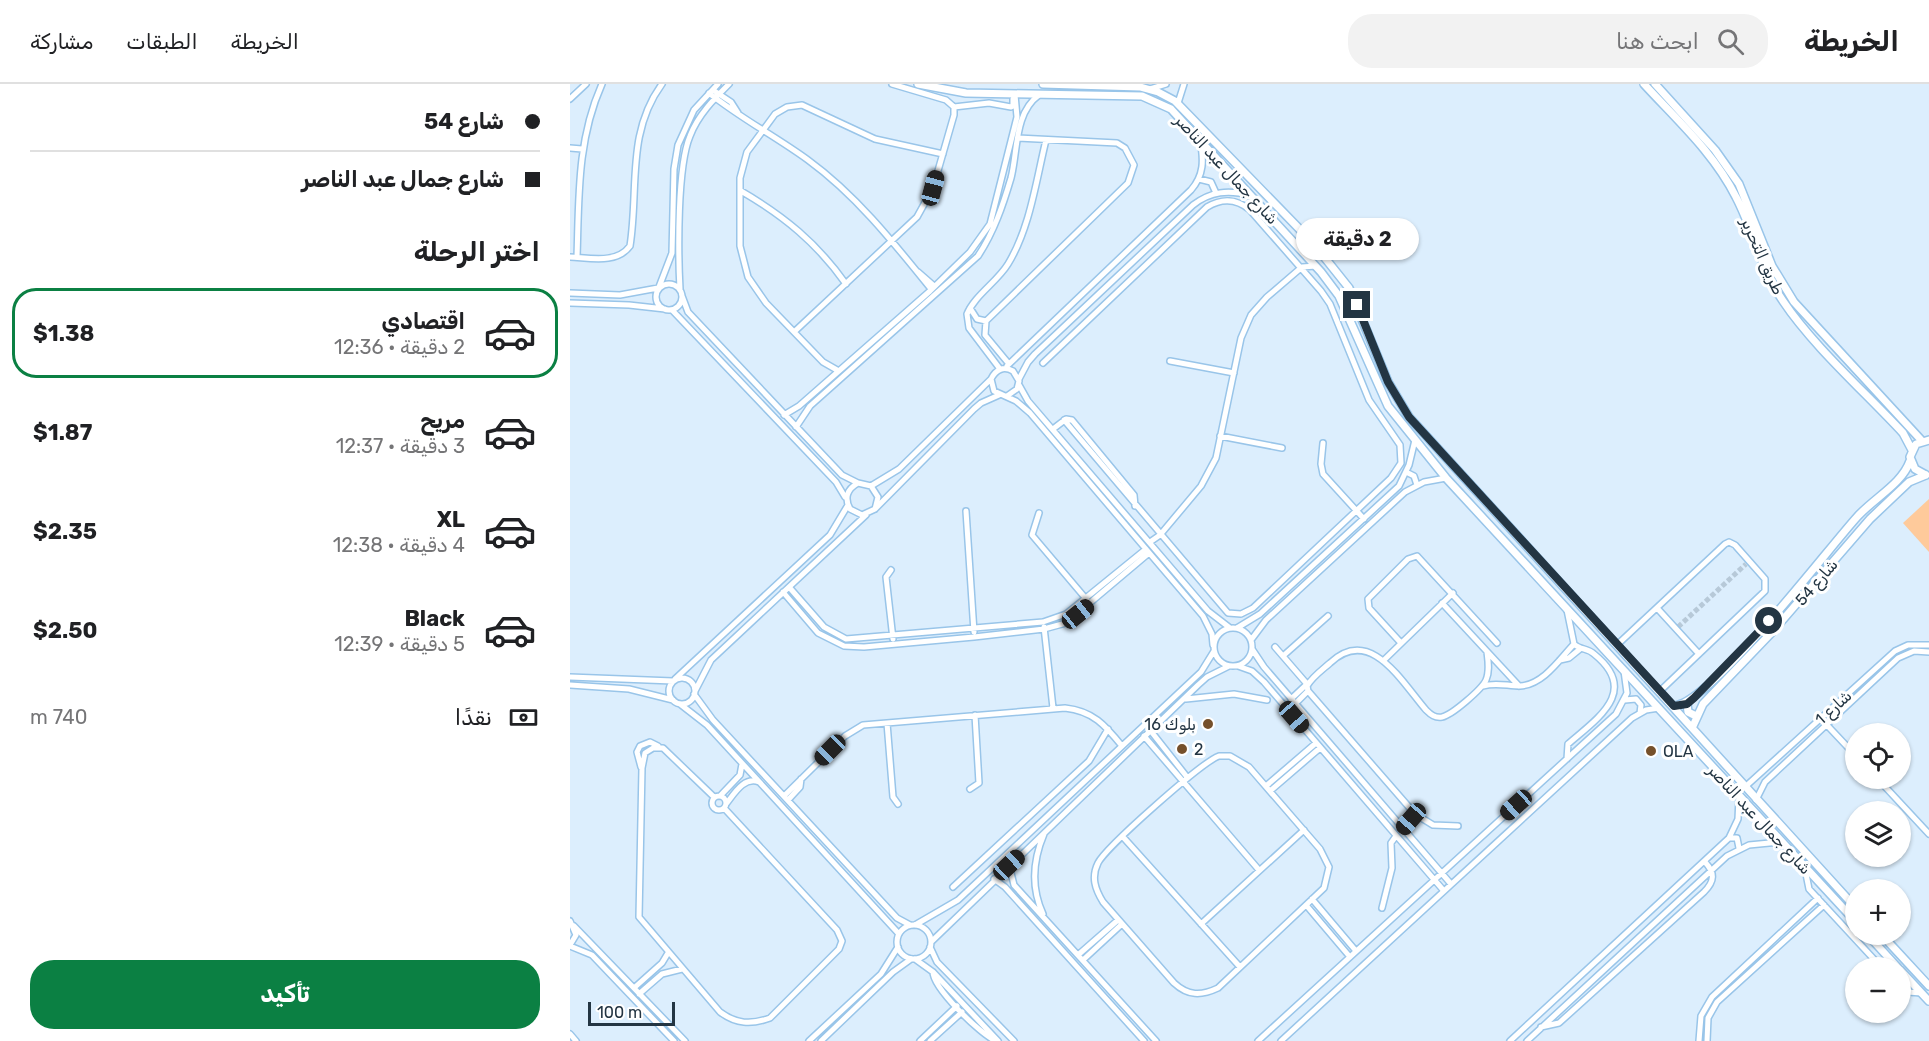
<!DOCTYPE html>
<html lang="ar">
<head>
<meta charset="utf-8">
<style>
	body { margin:0; font-family:Rubik,"Noto Naskh Arabic",sans-serif; background:#f2f2f2; color:#202124; direction:rtl; height:100vh; display:flex; flex-direction:column; font-size:22px; white-space:nowrap }
	* { box-sizing:border-box; margin:0 }
	p { font-size:20px; color:#757577 }
	.icon { flex:none; width:33px; height:33px; fill:none; stroke:currentColor; stroke-width:2; stroke-linecap:round; stroke-linejoin:round }
	.map { position:relative; flex:1; overflow:hidden; direction:ltr }
	.drawer { display:flex; flex-direction:column; background:#fff; width:570px }
	.drawer>* { flex:none }
	.hud { display:grid; align-content:center; height:132px; padding:0 30px; background:#fff }
	.tools { position:absolute; left:1275px; top:639px; display:grid; gap:12px }
	.tools a { display:grid; place-items:center; width:66px; height:66px; border-radius:50%; background:#fff; box-shadow:0 2px 4px #0004; font-size:30px }
	.scale { position:absolute; left:18px; bottom:15px; width:87px; box-sizing:border-box; padding-left:6px; border:3px solid #233543; border-top:0; font-size:16px; line-height:21px; white-space:nowrap; color:#233543; -webkit-text-stroke:4px #fff; paint-order:stroke }
	.end { position:absolute; width:27px; height:27px; margin:-14px; border:8px solid #233543; background:#fff; box-shadow:0 0 0 3px #fff }
	.from { border-radius:50% }
	.bubble { position:absolute; height:42px; border-radius:21px; background:#fff; box-shadow:0 2px 4px #0004; font-size:20px; font-weight:700; line-height:42px; text-align:center; direction:rtl }
	.car { position:absolute; width:18px; height:36px; margin:-18px -9px; border-radius:8px; box-shadow:0 0 4px 2px #0007; background:linear-gradient(#222 24%,#8ab4d8 0 40%,#222 0 76%,#8ab4d8 0 86%,#222 0) }
	.hud b { display:flex; align-items:center; gap:21px; height:57px; font-size:22px }
	.hud b+b { border-top:2px solid #e0e0e0 }
	.hud i { width:15px; height:15px; background:#202124 }
	ul { padding:0; list-style:none }
	li { display:flex; align-items:center; gap:18px; height:90px; margin:0 12px 9px; padding:0 18px; border:3px solid transparent; border-radius:24px }
	li div { flex:1 }
	li b { display:block; font-size:22px }
	li em { font-style:normal; font-weight:700 }
	li.current { border-color:#0b8043 }
	li>.icon { width:54px; height:54px; stroke-width:1.5 }
	h2 { padding:0 30px; font-size:27px; line-height:72px }
	.pay { display:flex; align-items:center; gap:15px; height:66px; padding:0 30px; font-size:22px }
	.pay p { margin-inline-start:auto }
	.primary-button { display:flex; gap:12px; margin-top:auto; padding:12px 30px }
	.primary-button a { flex:1; height:69px; border-radius:24px; background:#0b8043; color:#fff; font-size:24px; font-weight:700; line-height:69px; text-align:center }
	header { display:flex; align-items:center; gap:36px; box-sizing:border-box; height:84px; padding:0 30px; background:#fff; border-bottom:2px solid #e0e0e0 }
	header strong { font-size:28px }
	nav { display:flex; gap:33px; margin-inline-start:auto; font-size:21px }
	.search { width:420px; height:54px; background:#f2f2f2; display:flex; align-items:center; gap:15px; box-sizing:border-box; padding:0 21px; border-radius:24px; color:#757577; font-size:22px }
	main { display:flex; flex:1; min-height:0 }
	.map>svg:first-child { display:block }
	.green { fill:#feca9b }
	.lines { fill:none; stroke-linecap:round; stroke-linejoin:round }
	.street-tunnel { stroke:#b7c9d8; stroke-width:5; stroke-dasharray:5 2.5; stroke-linecap:butt }
	.street-casing { stroke:#99c5e9; stroke-width:8 }
	.secondary-casing { stroke:#99c5e9; stroke-width:10 }
	.street { stroke:#fff; stroke-width:5 }
	.secondary { stroke:#fff; stroke-width:7 }
	.route { stroke:#233543; stroke-width:8 }
	.poi-dot { fill:#75502b; stroke:#fff; stroke-width:2 }
	.labels { text-anchor:middle; stroke-width:6; stroke-linejoin:round; paint-order:stroke }
	.street-label { font-size:16px; fill:#233543; stroke:#fff }
	.poi-label { font-size:16px; fill:#233543; stroke:#fff; text-anchor:start }
</style>
</head>
<body>
<header>
<strong>الخريطة</strong>
<div class="search"><svg class="icon" aria-label="search" viewBox="0 0 24 24"><circle cx="10" cy="10" r="6"/><path d="M15 15l6 6"/></svg>ابحث هنا</div>
<nav><a>الخريطة</a><a>الطبقات</a><a>مشاركة</a></nav>
</header>
<main>
<div class="map">
<svg width="1359" height="957" viewBox="0 0 1359 957">
	<rect width="100%" height="100%" fill="#dceefd"/>
	<path class="green" d="M1359 415V468L1333 439Z"/>
	<g class="lines">
		<path class="street-tunnel" d="M1108 543 1176 480"/>
		<defs>
			<path id="street" d="M580 5 596 0
				M146 8 161 18 168 29
				M139 9C170 34 205 52 238 76 286 111 324 159 361 205
				M0 15 16 0
				M608 19 614 0
				M384 23 419 19 441 23 443 22V15
				M0 64 12 65
				M629 95 641 98 646 109
				M171 107C214 132 247 159 276 200
				M0 173C21 174 47 180 60 162 69 105 56 49 92 0
				M7 173C9 113 7 56 32 0
				M348 188 364 202
				M86 213a13 13 0 1 1 26 0a13 13 0 1 1-26 0Z
				M89 203 102 169 104 85 108 61 124 26 148 0
				M110 205C108 169 107 83 120 52 128 31 144 15 159 0
				M0 209 50 211 88 204
				M112 212 118 228 272 391 288 399
				M0 219 59 221 95 225
				M400 224 407 235 416 237
				M102 226 266 398 275 413
				M224 248 347 133 363 104 384 31V23L376 16 322 0
				M600 277 664 289
				M473 279 637 123C652 114 667 115 680 126L751 207 760 220 799 316 830 361 831 379 821 394 683 524 671 530 658 529 494 336
				M439 280 415 251 416 237 558 99 564 81 555 64 547 59 448 54
				M437 282 621 106C634 91 634 76 630 57
				M430 285 399 244 397 230C405 211 427 198 438 180 460 144 466 97 476 56
				M267 286 253 278 196 219 178 193 170 162V94L177 68 205 30 217 23 232 21 305 55 373 70
				M449 295 458 278 465 270 623 121C641 107 658 106 680 111
				M449 301 458 317 638 527 660 544
				M437 312 447 305 449 297 443 287C434 282 426 285 421 295L424 307 446 317 460 329 633 532 642 550 643 561
				M214 331 229 322 360 207 400 168 420 140 447 33 445 11
				M226 343 240 322 408 172C424 148 433 121 441 94 448 67 444 29 469 11
				M483 345 496 335 502 336 564 411 565 422
				M650 352 712 364
				M753 359 751 380 753 390 794 435
				M836 388 844 392 847 401
				M301 402 329 385 421 295
				M305 425 308 413 301 402 288 399C277 405 274 414 280 425L292 431 305 425 404 325 411 319 429 311
				M396 427 404 548
				M469 429 462 451 517 516
				M580 458 590 451 631 402 646 374 671 254 681 231 697 213 732 183 746 182
				M321 486 316 493 323 555
				M219 503 254 543 276 555 473 538 496 530 576 465
				M213 508 248 549 274 562 294 563 404 553 474 545 496 539 579 469
				M872 519 949 602
				M1087 524 1129 570
				M997 526 1004 560C1010 566 1018 564 1024 570 1070 607 1028 634 998 660L997 675
				M474 543 483 624
				M644 563a19 19 0 1 1 38 0a19 19 0 1 1-38 0Z
				M667 544 690 530 829 402 839 381 845 356
				M681 556 696 536 835 408 854 398 876 394
				M831 559 799 524 798 515 838 475 847 472 927 559
				M1048 560 1155 460 1159 458 1165 461 1195 495V507L1090 607
				M705 563 737 600 721 615
				M682 565 694 583 881 800
				M713 572 758 532
				M990 576 999 574 1010 565
				M813 577 883 509
				M668 582 682 587 694 598 874 807
				M0 593 103 597
				M99 607a13 13 0 1 1 26 0a13 13 0 1 1-26 0Z
				M105 595 260 451 278 421
				M0 601 59 605 103 616
				M913 602C926 598 937 602 950 602 973 601 990 575 1004 560
				M125 607 141 576 296 431
				M124 610 143 636 327 834 340 841
				M616 615 664 610 697 616
				M1055 616 1066 615 1071 621 1070 629
				M110 620 137 641 329 850
				M725 620 738 607
				M1254 638 1286 672
				M317 639 323 713 328 720
				M580 646 617 693
				M574 652 689 786
				M649 672H660L679 683 750 765 759 783 754 804 648 904C631 912 618 912 604 899L533 818C525 805 521 793 528 779 536 763 632 678 649 672Z
				M71 683 67 668 70 662 80 658 88 662
				M1307 694 1359 750
				M696 702 746 659
				M1175 703 1325 567 1338 561H1359
				M400 705 409 699 405 631
				M700 707 750 664
				M142 719a7 7 0 1 1 14 0a7 7 0 1 1-14 0Z
				M150 712 170 691 172 680
				M214 712 275 652 293 641 495 624C523 627 535 641 552 662
				M144 713 93 664H83L75 669 72 684 69 833 150 928C166 940 181 941 200 934L269 865 272 857 267 846 154 724
				M218 716 230 703 231 695
				M1186 716 1195 698 1328 574 1344 567 1359 568
				M156 720C164 710 174 692 189 698
				M888 742 863 741 845 730 738 607 737 602C742 593 752 586 760 579 800 541 831 597 856 626 861 631 865 634 872 633 882 631 912 605 916 596 920 587 918 577 917 568
				M832 745 845 730
				M553 753 670 883
				M1159 754H1167L1169 764
				M439 781 444 801 586 957
				M1235 785 1239 805 1312 884
				M424 795 435 803 574 957
				M383 803 519 677 538 645
				M742 815 786 867
				M736 821 780 873
				M812 824 822 784 821 759 826 752
				M473 830C461 804 463 776 474 750
				M0 837 6 851 0 861
				M631 840 734 746
				M345 841 388 816 631 588 644 567
				M327 858a17 17 0 1 1 34 0a17 17 0 1 1-34 0Z
				M4 842 115 957
				M361 858 628 601 637 593 659 582
				M0 862 22 871 104 957
				M360 863 367 878 444 957
				M508 871 548 836
				M345 875 363 888 428 957
				M513 876 552 840
				M363 888C363 904 411 951 426 957
				M64 904 92 879 98 869
				M1330 904 1337 908 1352 909
				M69 910 92 890 112 885
				M971 943 989 939 1134 808C1145 797 1145 789 1135 778
				M0 950 6 957
				M239 957 311 890 328 863
				M251 957 323 888 341 875
				M350 957 387 922
				M360 957 392 928
				M688 957 1046 630 1057 609 1054 587
				M711 957 1062 634 1076 626 1089 624
				M940 957 1159 754 1168 735 1169 714
				M957 957 1157 772 1179 761 1210 758
				M1129 957 1131 932 1142 913 1248 814
				M1137 957 1138 934 1147 918 1254 821"/>
			<path id="secondary" d="M348 0 396 9 572 12 601 25 751 188 769 212 818 322 876 394 1286 838
				M473 0 570 3 588 8 605 17 743 159 779 204 818 298 839 333 1286 824
				M1074 0C1107 36 1144 69 1166 113 1184 147 1191 185 1213 217 1243 262 1295 308 1333 349L1342 366
				M1085 0 1145 66 1169 100 1202 182 1224 218 1352 357
				M1356 391 1345 385 1340 373 1346 360 1359 356
				M1117 620 1118 628 1126 632
				M1104 622C1141 619 1257 466 1287 433 1304 414 1332 400 1340 377
				M1123 642 1133 620 1203 547 1300 435 1339 398 1356 391
				M1297 850 1328 884
				M1311 850 1359 902
				M1330 886 1359 917"/>
		</defs>
		<use href="#street" class="street-casing"/>
		<use href="#secondary" class="secondary-casing"/>
		<use href="#street" class="street"/>
		<use href="#secondary" class="secondary"/>
	</g>
	<g class="lines">
		<path class="route" d="M787 221 818 298 839 333 1104 622 1117 620 1124 614 1199 537"/>
	</g>
	<g class="poi-dot">
		<circle cx="638" cy="640" r="6"/>
		<circle cx="612" cy="665" r="6"/>
		<circle cx="1081" cy="667" r="6"/>
	</g>
	<g class="labels">
		<g class="street-label">
			<text transform="translate(657 85) rotate(47)" y="6">شارع جمال عبد الناصر</text>
			<text transform="translate(1193 172) rotate(66)" y="6">طريق التحرير</text>
			<text transform="translate(1246 498) rotate(-49)" y="6">شارع 54</text>
			<text transform="translate(1263 623) rotate(-42)" y="6">شارع 1</text>
			<text transform="translate(1190 735) rotate(47)" y="6">شارع جمال عبد الناصر</text>
		</g>
		<g class="poi-label">
			<text x="626" y="646" text-anchor="end">بلوك 16</text>
			<text x="624" y="671">2</text>
			<text x="1093" y="673">OLA</text>
		</g>
	</g>
</svg>
<div class="tools">
<a><svg class="icon" aria-label="locate" viewBox="0 0 24 24"><circle cx="12" cy="12" r="6"/><path d="M12 2v4M12 18v4M2 12h4M18 12h4"/></svg></a>
<a><svg class="icon" aria-label="layers" viewBox="0 0 24 24"><path d="M12 4l9 5-9 5-9-5zM3 14l9 5 9-5"/></svg></a>
<a>+</a>
<a>−</a>
</div>
<div class="scale">100 m</div>
<i class="end from" style="left:1199px;top:537px"></i>
<i class="end" style="left:787px;top:221px"></i>
<div class="bubble" style="left:726px;top:134px;width:123px">2 دقيقة</div>
<i class="car" style="left:363px;top:104px;rotate:15deg"></i>
<i class="car" style="left:508px;top:530px;rotate:51deg"></i>
<i class="car" style="left:724px;top:633px;rotate:139deg"></i>
<i class="car" style="left:260px;top:666px;rotate:225deg"></i>
<i class="car" style="left:946px;top:721px;rotate:228deg"></i>
<i class="car" style="left:841px;top:735px;rotate:221deg"></i>
<i class="car" style="left:439px;top:781px;rotate:47deg"></i>
</div>
<section class="drawer">
<div class="hud">
<b><i class="from"></i>شارع 54</b>
<b><i></i>شارع جمال عبد الناصر</b>
</div>
<h2>اختر الرحلة</h2>
<ul>
<li class="current"><svg class="icon" aria-label="car" viewBox="0 0 24 24"><path d="M5 17H2v-5l4-1 3-4h7l3 4 3 1v5h-3M9 17h6M6 11h13"/><circle cx="7" cy="17" r="2"/><circle cx="17" cy="17" r="2"/></svg><div><b>اقتصادي</b><p>2 دقيقة · 12:36</p></div><em>$1.38</em></li>
<li><svg class="icon" aria-label="car" viewBox="0 0 24 24"><path d="M5 17H2v-5l4-1 3-4h7l3 4 3 1v5h-3M9 17h6M6 11h13"/><circle cx="7" cy="17" r="2"/><circle cx="17" cy="17" r="2"/></svg><div><b>مريح</b><p>3 دقيقة · 12:37</p></div><em>$1.87</em></li>
<li><svg class="icon" aria-label="car" viewBox="0 0 24 24"><path d="M5 17H2v-5l4-1 3-4h7l3 4 3 1v5h-3M9 17h6M6 11h13"/><circle cx="7" cy="17" r="2"/><circle cx="17" cy="17" r="2"/></svg><div><b>XL</b><p>4 دقيقة · 12:38</p></div><em>$2.35</em></li>
<li><svg class="icon" aria-label="car" viewBox="0 0 24 24"><path d="M5 17H2v-5l4-1 3-4h7l3 4 3 1v5h-3M9 17h6M6 11h13"/><circle cx="7" cy="17" r="2"/><circle cx="17" cy="17" r="2"/></svg><div><b>Black</b><p>5 دقيقة · 12:39</p></div><em>$2.50</em></li>
</ul>
<div class="pay"><svg class="icon" aria-label="cash" viewBox="0 0 24 24"><path d="M3 7h18v10H3z"/><circle cx="12" cy="12" r="2"/></svg>نقدًا<p>740 m</p></div>
<div class="primary-button"><a>تأكيد</a></div>
</section>
</main>
</body>
</html>
